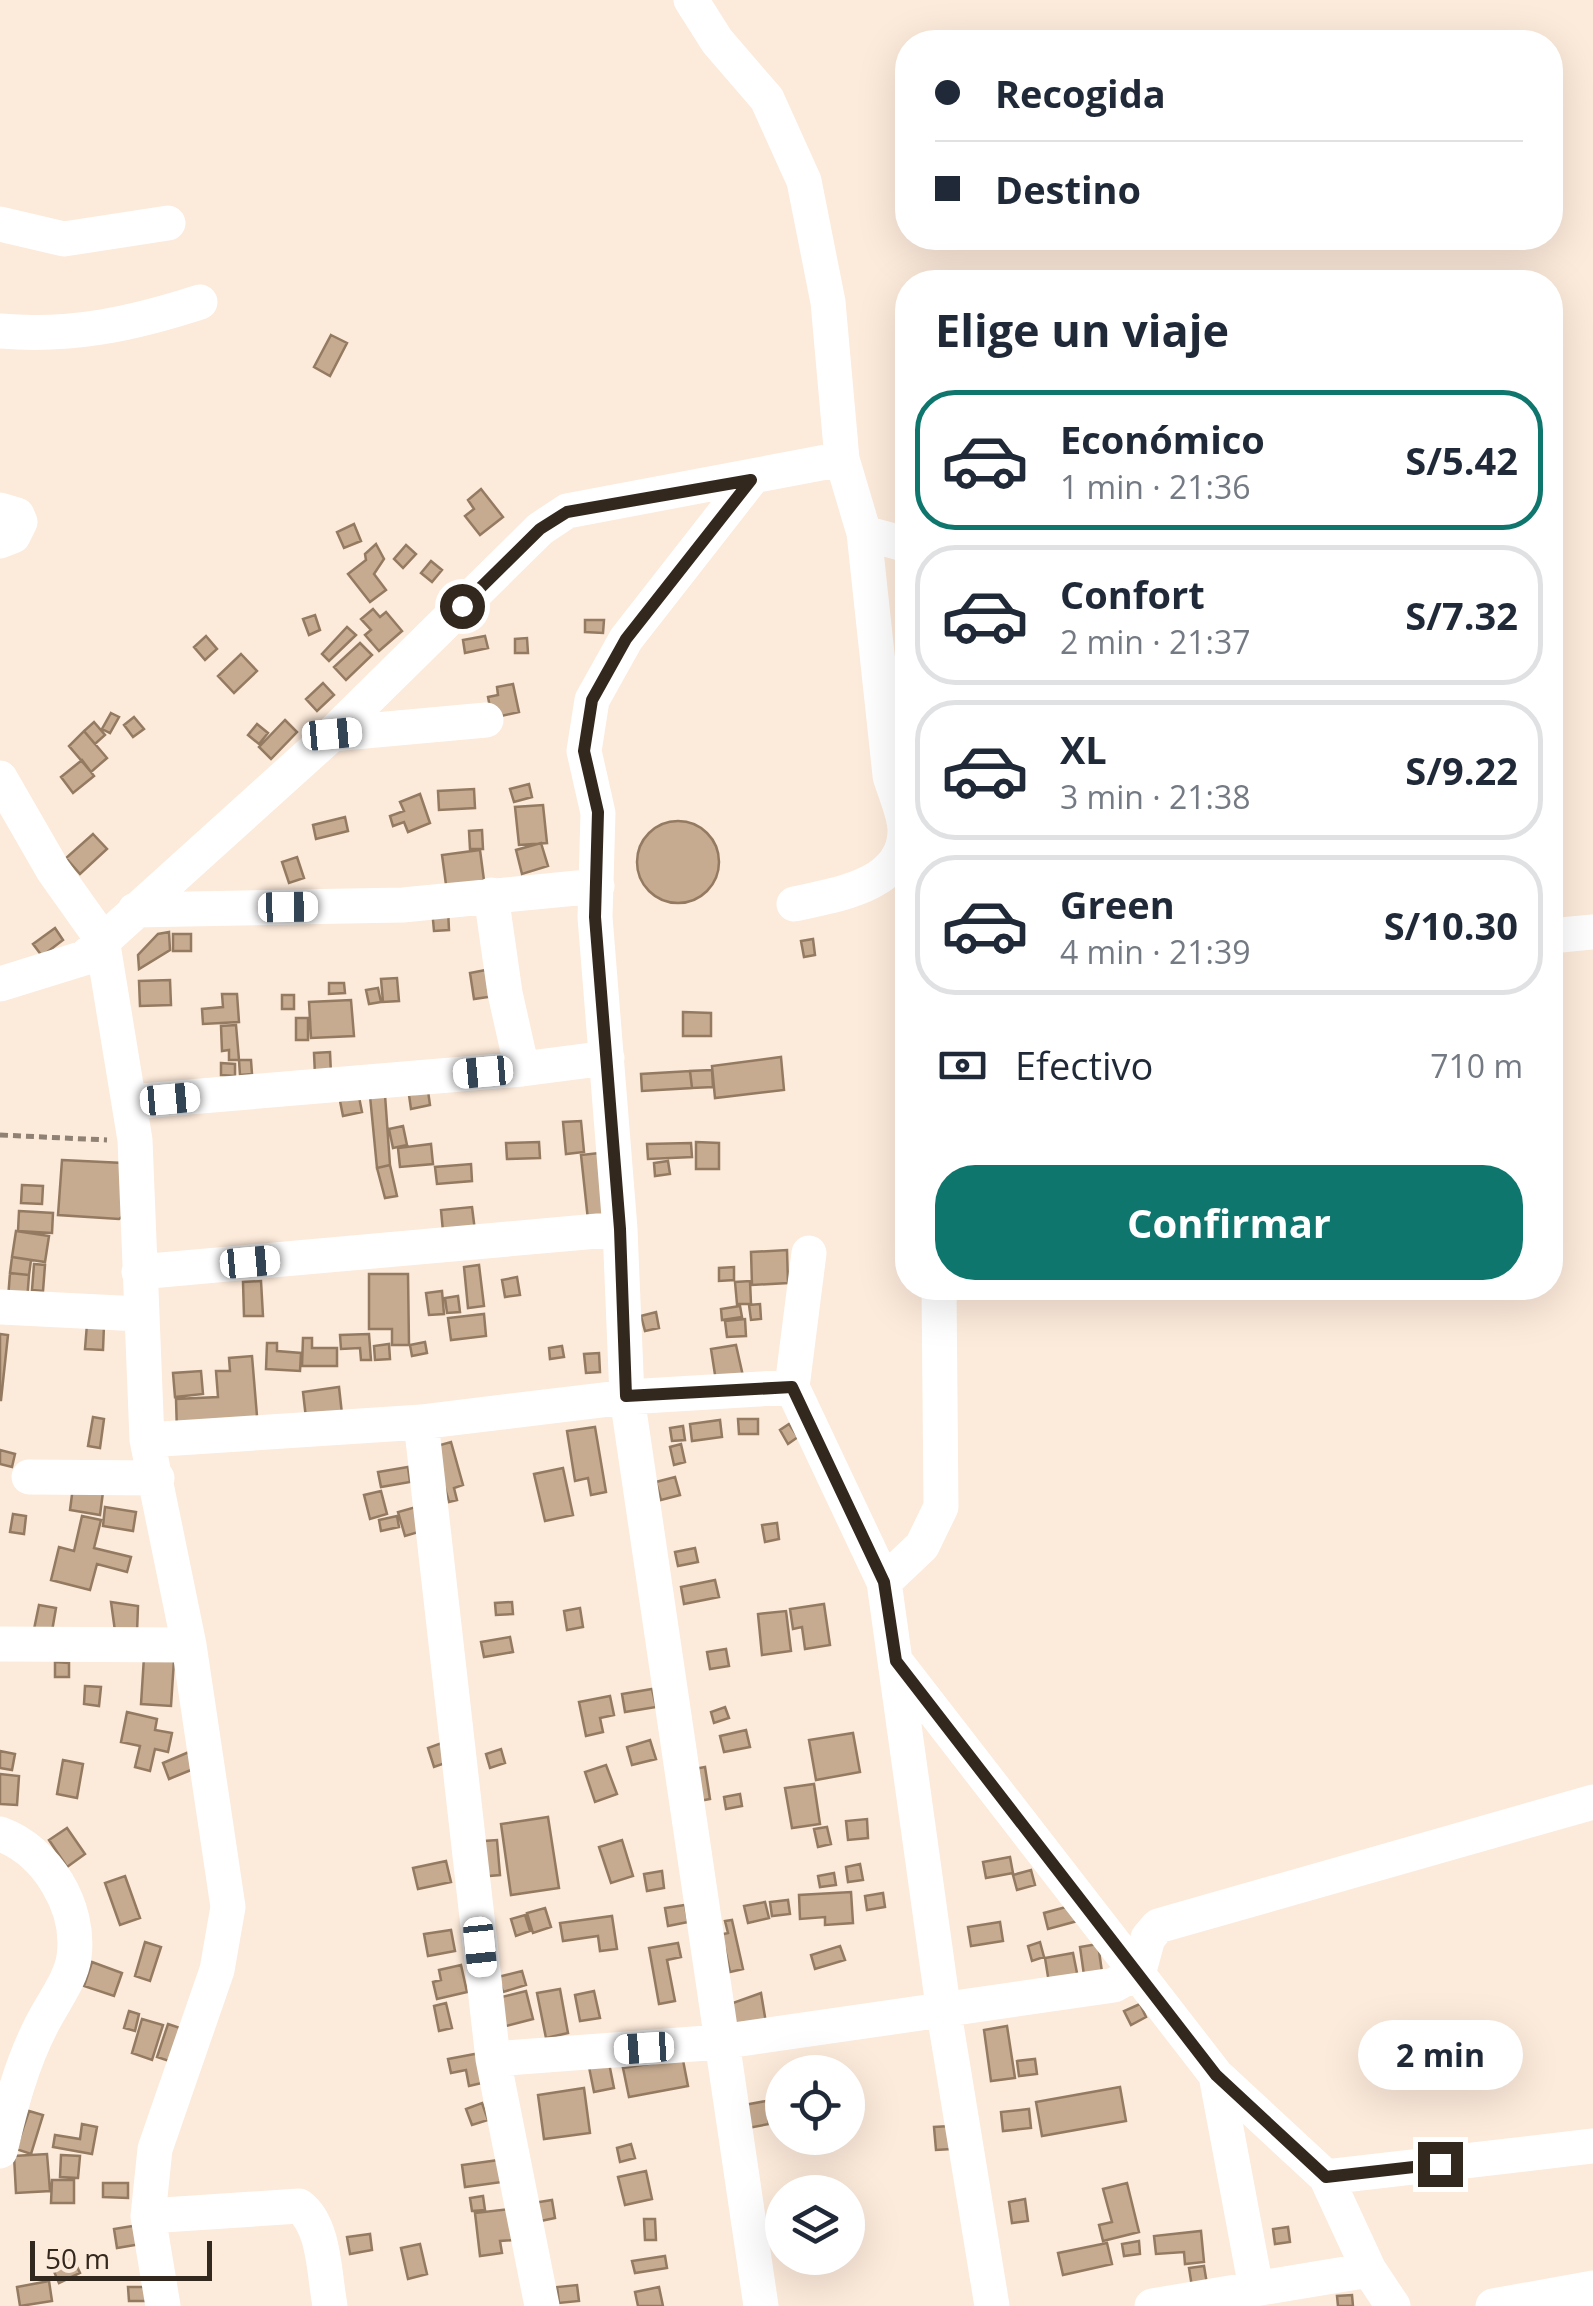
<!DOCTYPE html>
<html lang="es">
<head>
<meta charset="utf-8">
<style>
	body { margin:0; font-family:"Open Sans",sans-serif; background:#f6f6f7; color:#1f2937; height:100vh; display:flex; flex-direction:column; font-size:38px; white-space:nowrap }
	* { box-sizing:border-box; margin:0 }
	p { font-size:32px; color:#747a83 }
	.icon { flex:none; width:55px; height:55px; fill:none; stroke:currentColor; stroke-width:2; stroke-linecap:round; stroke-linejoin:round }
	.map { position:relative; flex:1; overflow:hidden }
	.side { position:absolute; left:895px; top:270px; width:668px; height:1030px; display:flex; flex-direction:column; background:#fff; border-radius:40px; box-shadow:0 10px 40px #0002 }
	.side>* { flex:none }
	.top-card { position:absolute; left:895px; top:30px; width:668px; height:220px; border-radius:40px; box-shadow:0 10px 40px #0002; display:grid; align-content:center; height:220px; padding:0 40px; background:#fff }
	.buttons { position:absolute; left:765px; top:2055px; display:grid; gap:20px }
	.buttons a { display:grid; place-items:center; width:100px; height:100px; border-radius:50%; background:#fff; box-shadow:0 10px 40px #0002; font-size:50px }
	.scale { position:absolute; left:30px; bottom:25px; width:182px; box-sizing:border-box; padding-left:10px; border:5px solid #33281e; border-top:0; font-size:28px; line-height:35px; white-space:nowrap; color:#33281e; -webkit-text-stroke:8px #fceada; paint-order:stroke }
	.end { position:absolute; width:45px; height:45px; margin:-22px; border:12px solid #33281e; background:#fff; box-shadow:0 0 0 5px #fff }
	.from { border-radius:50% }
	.bubble { position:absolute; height:70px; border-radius:35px; background:#fff; box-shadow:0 10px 40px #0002; font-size:32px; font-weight:700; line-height:70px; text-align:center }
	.car { position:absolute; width:30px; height:60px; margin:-30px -15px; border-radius:12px; box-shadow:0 0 8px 2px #0007; background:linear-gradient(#fff 24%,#345 0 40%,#fff 0 76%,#345 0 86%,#fff 0) }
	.top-card b { display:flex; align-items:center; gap:35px; height:95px; font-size:38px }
	.top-card b+b { border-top:2px solid #e0e1e3 }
	.top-card i { width:25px; height:25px; background:#1f2937 }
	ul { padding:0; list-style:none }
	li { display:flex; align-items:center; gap:30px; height:140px; margin:0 20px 15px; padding:0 20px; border:5px solid #e0e1e3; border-radius:40px }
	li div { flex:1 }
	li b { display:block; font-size:38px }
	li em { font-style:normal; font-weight:700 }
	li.active { border-color:#0f766e }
	li>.icon { width:90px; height:90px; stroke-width:1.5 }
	h2 { padding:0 40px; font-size:45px; line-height:120px }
	.pay { display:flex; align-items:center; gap:25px; height:110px; padding:0 40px; font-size:38px }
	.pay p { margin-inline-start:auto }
	.cta { display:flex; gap:20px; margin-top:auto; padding:20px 40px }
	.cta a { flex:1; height:115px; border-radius:40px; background:#0f766e; color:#fff; font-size:40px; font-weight:700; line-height:115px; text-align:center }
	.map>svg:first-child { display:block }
	.building { fill:#c6ab90; stroke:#937a61; stroke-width:2.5 }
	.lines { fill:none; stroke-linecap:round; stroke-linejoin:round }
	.path { stroke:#908175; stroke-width:5; stroke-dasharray:8 5; stroke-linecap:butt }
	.minor { stroke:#fff; stroke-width:35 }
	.route { stroke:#33281e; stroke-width:12 }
</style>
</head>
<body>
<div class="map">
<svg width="1593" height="2306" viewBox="0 0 1593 2306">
	<rect width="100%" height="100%" fill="#fceada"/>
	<path class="building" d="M331 335 347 343 330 376 314 367Z
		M481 489 503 517 480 535 465 516 474 509 468 500Z
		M354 524 361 541 344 548 337 532Z
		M376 544 384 559 374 574 386 590 370 602 348 574 366 560 365 554Z
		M406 545 416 554 403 568 394 559Z
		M431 561 442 570 432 582 421 573Z
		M373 609 380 617 386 612 402 631 379 651 365 635 371 630 361 619Z
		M315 615 320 630 309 635 303 619Z
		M585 620H604L603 633 585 632Z
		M347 627 356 635 329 661 322 654Z
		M206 636 217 649 205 660 194 647Z
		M485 636 488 648 465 653 463 640Z
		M527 638 528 653H515V639Z
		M360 643 372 655 346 680 334 667Z
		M241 654 257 671 234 693 218 676Z
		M323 683 334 695 317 711 306 699Z
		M513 684 519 712 492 718 488 697 498 695 497 687Z
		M111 713 119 717 110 733 102 729Z
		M134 717 144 729 133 737 124 725Z
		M285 720 297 732 271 759 259 747Z
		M94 722 105 735 95 744 84 731Z
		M257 724 268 733 259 744 248 735Z
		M84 731 107 758 91 772 69 746Z
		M82 760 94 776 73 793 61 777Z
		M529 784 532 797 514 802 510 789Z
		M474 789 475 808 439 810 438 791Z
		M420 794 430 823 408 832 404 822 393 826 390 816 404 811 400 802Z
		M543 805 547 843 519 845 515 807Z
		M345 817 348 831 316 839 313 825Z
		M637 862a41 41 0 1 1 82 0a41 41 0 1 1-82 0Z
		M482 830 483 849H470L469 831Z
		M93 834 107 849 80 874 66 858Z
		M541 843 548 866 522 874 516 850Z
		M480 850 485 888 447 892 442 855Z
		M297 857 304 878 289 883 282 862Z
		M432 909H448L449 930 434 931Z
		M55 928 63 940 42 956 33 944Z
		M169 932 170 950 139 969 138 955 158 934Z
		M173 934H191V951H173Z
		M813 939 815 955 804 957 801 941Z
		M491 969 495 996 474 999 470 973Z
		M397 978 399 1001 383 1002 381 979Z
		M170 980 171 1005 140 1006 139 981Z
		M329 983H344L345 993 329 994Z
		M378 988 381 1002 369 1004 366 990Z
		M222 994H237L239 1022 203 1024 202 1009 223 1007Z
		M282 995H294V1009H282Z
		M351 1000 354 1036 311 1038 309 1002Z
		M683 1012 711 1013V1036H683Z
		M296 1018H308V1040H296Z
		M236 1025 239 1060H229V1050L222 1051 221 1026Z
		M330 1052 331 1074 315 1075 314 1053Z
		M781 1057 784 1090 715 1098 712 1066Z
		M239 1060H251L252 1074 240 1075Z
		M221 1063 235 1064V1076L221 1075Z
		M712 1070 713 1087 692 1088 690 1071Z
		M690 1071 692 1088 642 1091 641 1074Z
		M428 1091 430 1105 411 1109 409 1095Z
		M385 1095 390 1165 377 1168 370 1096Z
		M359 1097 362 1112 343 1116 340 1101Z
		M581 1121 584 1152 566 1154 563 1122Z
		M403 1126 407 1145 393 1148 389 1129Z
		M539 1142 540 1158 507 1159 506 1143Z
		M696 1142 719 1143V1169H696Z
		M691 1143 692 1157 648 1159 647 1144Z
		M431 1144 433 1164 400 1167 398 1148Z
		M609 1152 616 1216 588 1220 581 1155Z
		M62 1160 123 1163 126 1214 119 1219 58 1215Z
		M668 1161 670 1174 655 1176 654 1163Z
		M471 1164 472 1181 437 1184 435 1167Z
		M390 1165 397 1196 385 1198 377 1168Z
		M22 1185 43 1186 42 1204 21 1203Z
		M472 1207 476 1239 444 1242 441 1210Z
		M19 1211 53 1213 52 1233 18 1231Z
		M16 1231 49 1236 45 1262 12 1257Z
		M787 1250 788 1283 752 1285 751 1252Z
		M12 1257 31 1260 29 1275 10 1273Z
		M34 1264 45 1265 43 1291 32 1290Z
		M479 1265 484 1306 468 1308 464 1267Z
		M734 1267V1280L719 1281V1268Z
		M10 1273 29 1275 27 1301 8 1299Z
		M369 1274H408L409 1345H392V1329H369Z
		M517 1277 520 1295 505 1297 502 1280Z
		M261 1281 263 1316H244L243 1282Z
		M750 1281 751 1304H737L735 1282Z
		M442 1291 444 1314 429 1315 426 1293Z
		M458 1296 460 1312 447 1313 445 1298Z
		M760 1304 761 1319 751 1320 749 1305Z
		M740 1306 742 1317 722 1320 721 1309Z
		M656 1312 659 1328 645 1331 641 1316Z
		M484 1314 486 1336 451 1340 448 1318Z
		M745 1319 746 1336 727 1337 725 1321Z
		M87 1324 104 1325 103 1350 85 1349Z
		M0 1334 8 1335 1 1400H0Z
		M369 1334 371 1360H361L360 1348 341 1349 340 1335Z
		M303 1338H312V1348H337V1366H302Z
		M425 1342 427 1353 412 1356 410 1345Z
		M267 1343H277V1351L301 1353 300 1371 266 1369Z
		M389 1344 390 1359 375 1360 374 1346Z
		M736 1345 743 1376 716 1381 711 1349Z
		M562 1346 564 1357 550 1359 549 1348Z
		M599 1353 600 1372 586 1373 584 1354Z
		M252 1356 258 1428 177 1432 176 1399 218 1397 216 1371H230L229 1358Z
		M201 1371 203 1394 175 1397 173 1373Z
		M339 1387 343 1423 307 1427 303 1392Z
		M93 1417 104 1419 100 1448 88 1446Z
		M738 1419H758V1434H739Z
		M720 1420 722 1437 692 1441 690 1424Z
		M789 1424 798 1437 788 1444 780 1430Z
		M683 1426 685 1440 672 1441 670 1428Z
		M595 1427 606 1492 591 1495 588 1478 575 1481 567 1431Z
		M451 1442 463 1485 454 1488 457 1500 449 1502 433 1447Z
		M681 1444 685 1462 674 1465 670 1447Z
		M0 1450 15 1454 12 1467 0 1464Z
		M408 1467 410 1482 381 1487 378 1472Z
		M563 1468 573 1515 545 1521 534 1474Z
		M675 1477 680 1495 661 1500 656 1482Z
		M73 1487 103 1492 100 1515 70 1510Z
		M381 1491 387 1514 370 1519 364 1495Z
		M105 1507 136 1512 133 1531 103 1526Z
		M416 1507 422 1531 405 1536 398 1512Z
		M13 1514 26 1516 24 1534 10 1532Z
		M82 1516 101 1520 94 1548 131 1557 127 1572 97 1564 90 1590 51 1580 59 1547 74 1551Z
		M397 1516 399 1527 381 1531 379 1520Z
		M777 1523 779 1539 765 1542 762 1525Z
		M695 1548 698 1562 678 1566 675 1552Z
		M715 1580 719 1597 684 1604 681 1587Z
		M111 1602 138 1606 137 1632 115 1631Z
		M512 1602 513 1614 496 1615 495 1603Z
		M824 1604 830 1645 805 1649 802 1627 793 1629 790 1609Z
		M39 1605 56 1608 51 1637 33 1634Z
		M580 1608 583 1627 567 1630 564 1611Z
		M786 1611 791 1651 762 1655 758 1614Z
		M510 1637 513 1652 484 1657 481 1642Z
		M726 1649 729 1666 710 1669 707 1652Z
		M144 1657 174 1660 171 1706 141 1704Z
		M55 1662 69 1663V1677H55Z
		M85 1686 101 1687 99 1706 84 1704Z
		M652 1689 656 1707 625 1712 622 1694Z
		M610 1696 614 1715 600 1718 603 1732 586 1736 579 1702Z
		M725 1707 729 1718 714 1723 711 1712Z
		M127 1712 157 1719 155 1730 172 1733 168 1752 155 1749 150 1771 135 1767 140 1746 121 1742Z
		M746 1730 750 1747 724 1752 720 1736Z
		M853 1733 860 1772 816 1780 809 1740Z
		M650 1740 656 1759 632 1765 627 1747Z
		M447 1741 454 1760 434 1767 428 1748Z
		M501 1749 505 1763 490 1768 486 1754Z
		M0 1751 15 1754 12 1770 0 1768Z
		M189 1752 196 1768 169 1779 163 1763Z
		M63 1760 83 1764 77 1798 57 1794Z
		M606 1765 617 1794 595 1802 585 1772Z
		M705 1767 710 1799 694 1802 689 1770Z
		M0 1774 19 1776 17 1805 0 1804Z
		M814 1784 820 1824 792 1828 785 1788Z
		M740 1794 742 1806 726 1809 724 1797Z
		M548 1817 559 1888 511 1895 501 1824Z
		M867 1819 868 1838 848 1840 846 1821Z
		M827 1827 831 1844 818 1847 814 1829Z
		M67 1828 85 1854 67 1867 49 1840Z
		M497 1840 500 1875 476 1877 484 1841Z
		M622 1840 633 1876 611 1883 599 1847Z
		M1010 1857 1013 1873 986 1878 983 1862Z
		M446 1861 451 1882 418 1889 413 1868Z
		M860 1864 863 1880 848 1882 846 1867Z
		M1031 1870 1035 1885 1017 1890 1013 1875Z
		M662 1871 664 1888 647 1891 644 1874Z
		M834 1873 836 1885 820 1887 818 1876Z
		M125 1876 140 1918 120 1925 105 1883Z
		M851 1892 853 1923 825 1925V1917L800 1919 799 1895Z
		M883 1893 885 1907 867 1910 865 1896Z
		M788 1900 790 1914 772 1916 770 1902Z
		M765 1902 769 1918 748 1923 744 1906Z
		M1077 1904 1081 1920 1048 1929 1044 1913Z
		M685 1905 688 1922 668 1926 665 1908Z
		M545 1908 551 1927 533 1933 527 1913Z
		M525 1915 530 1931 516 1936 511 1919Z
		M612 1916 617 1949 600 1951 598 1936 563 1941 560 1923Z
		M732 1920 743 1969 730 1972 725 1949 710 1937 728 1933 725 1921Z
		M1000 1922 1003 1941 971 1946 968 1927Z
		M451 1930 455 1951 428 1956 424 1934Z
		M145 1942 161 1947 150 1981 135 1976Z
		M1040 1942 1044 1957 1032 1961 1028 1946Z
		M678 1943 681 1957 667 1960 675 2001 659 2004 649 1948Z
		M1098 1944 1103 1979 1085 1982 1080 1947Z
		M840 1946 845 1960 815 1969 811 1955Z
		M1073 1953 1079 1983 1050 1989 1045 1958Z
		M92 1962 122 1973 114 1996 84 1986Z
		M461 1965 467 1992 437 1999 433 1982 441 1980 439 1970Z
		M522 1971 526 1985 503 1992 498 1977Z
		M560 1989 568 2033 546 2038 537 1993Z
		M526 1991 533 2019 502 2027 494 1999Z
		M594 1991 600 2018 580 2021 575 1995Z
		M761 1993 767 2029 735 2034 730 2004Z
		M446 2003 452 2028 439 2031 434 2006Z
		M1140 2004 1146 2017 1131 2025 1124 2011Z
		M129 2011 139 2014 135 2031 124 2028Z
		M142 2019 163 2025 152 2060 132 2053Z
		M168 2024 183 2029 172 2062 157 2057Z
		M1007 2026 1015 2078 991 2081 984 2030Z
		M681 2050 688 2086 629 2097 623 2068 660 2062Z
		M480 2053 486 2082 469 2086 466 2070 451 2073 448 2059Z
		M607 2053 614 2088 594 2092 587 2057Z
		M1035 2059 1037 2074 1019 2076 1017 2061Z
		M1120 2087 1126 2121 1042 2136 1036 2102Z
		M584 2088 590 2133 544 2139 538 2095Z
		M766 2101 769 2124 748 2128 744 2105Z
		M482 2103 488 2120 472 2125 466 2109Z
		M1029 2109 1031 2128 1003 2131 1001 2112Z
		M29 2111 43 2115 31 2154 16 2149Z
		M82 2124 97 2127 92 2154 53 2147 55 2135 80 2139Z
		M950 2126 951 2149 936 2150 934 2127Z
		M631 2144 635 2158 620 2162 617 2148Z
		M47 2154 50 2191 16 2193 14 2156Z
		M61 2155 80 2156 78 2178 60 2177Z
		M499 2160 502 2182 465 2187 462 2165Z
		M646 2171 652 2199 625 2205 618 2177Z
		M52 2180H74V2203H51Z
		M103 2183H128V2198L103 2197Z
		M1127 2183 1139 2232 1103 2241 1099 2225 1112 2222 1103 2189Z
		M483 2196 485 2210 472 2211 470 2198Z
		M1025 2199 1028 2221 1012 2223 1009 2202Z
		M552 2200 555 2218 536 2222 533 2203Z
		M510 2209 513 2240 500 2241 502 2253 480 2256 475 2213Z
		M644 2219H655L656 2240H645Z
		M139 2225 141 2244 117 2248 114 2229Z
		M1288 2227 1290 2242 1275 2244 1273 2229Z
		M1201 2231 1204 2262 1185 2264 1184 2252 1156 2254 1154 2236Z
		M370 2234 372 2250 350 2254 347 2237Z
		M1139 2241 1140 2254 1124 2256 1122 2244Z
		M1107 2243 1112 2264 1063 2275 1058 2253Z
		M420 2244 427 2274 408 2279 401 2248Z
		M665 2256 667 2268 635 2273 632 2261Z
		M73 2258 80 2273 59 2283 52 2267Z
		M1204 2266 1208 2290 1193 2293 1189 2268Z
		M49 2281 52 2301 20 2306 17 2287Z
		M577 2285 579 2301 559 2303 557 2287Z
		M128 2287H153L154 2301H129Z
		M659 2287 663 2306H638L635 2292Z
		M1352 2295 1353 2306H1338L1337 2296Z"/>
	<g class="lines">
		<path class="path" d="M0 1135 107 1140"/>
		<path class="minor" d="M691 0 717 41 767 99 804 181 828 302 842 459 864 533 890 775 908 799
			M0 224 64 239 168 223
			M0 331C72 337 132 324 200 302
			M751 479 626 639 592 700 584 751 598 813 595 917 620 1229 627 1397 761 2306
			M0 510 17 515 20 522 13 536 0 541
			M864 533 908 545
			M332 734 486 720
			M0 778 53 870 102 939 135 1140 147 1440 189 1645 228 1907 217 1970 155 2149 148 2216 163 2306
			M491 895 505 993 522 1069
			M794 904C835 895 905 886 905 831 905 814 895 793 890 776
			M135 910 403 905 597 886
			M1550 936 1593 932
			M0 984 84 958 332 734 540 529 567 511 842 459
			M130 1102 522 1069 607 1058
			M139 1272 620 1229
			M0 1307 140 1314
			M792 1387 809 1253
			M421 1422 493 2059 542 2306
			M147 1440 421 1422 627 1397 792 1387 884 1582 944 2013 992 2306
			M29 1477 157 1478
			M884 1582 922 1546 941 1507 939 1288
			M0 1644 189 1645
			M896 1662 1216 2075 1326 2177 1369 2270 1393 2306
			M0 1834C47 1851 81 1907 74 1957 71 1980 51 2005 41 2026 21 2065 10 2108 0 2151
			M493 2059 720 2042 1114 1985 1139 1971 1148 1938 1158 1926 1593 1802
			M1216 2075 1256 2288
			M1326 2177 1593 2146
			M148 2216 299 2206C325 2225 324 2275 330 2306
			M1152 2306 1369 2270
			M1493 2306 1593 2288"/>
	</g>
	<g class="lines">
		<path class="route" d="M462 606 540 529 567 512 751 480 626 639 592 700 584 751 598 812 595 917 620 1229 626 1396 792 1387 884 1582 896 1661 1216 2075 1326 2177 1440 2164"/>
	</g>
</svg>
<div class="buttons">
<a><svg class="icon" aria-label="locate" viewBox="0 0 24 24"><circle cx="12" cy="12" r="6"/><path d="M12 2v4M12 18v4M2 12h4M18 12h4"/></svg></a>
<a><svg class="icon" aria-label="layers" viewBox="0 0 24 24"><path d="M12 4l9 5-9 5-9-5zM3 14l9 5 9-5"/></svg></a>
</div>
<div class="scale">50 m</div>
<i class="end from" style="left:462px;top:606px"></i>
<i class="end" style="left:1440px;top:2164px"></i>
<div class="bubble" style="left:1358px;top:2020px;width:165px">2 min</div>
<i class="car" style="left:332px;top:734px;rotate:85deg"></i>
<i class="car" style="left:288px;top:907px;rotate:89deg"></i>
<i class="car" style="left:483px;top:1072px;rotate:265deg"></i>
<i class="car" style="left:170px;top:1099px;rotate:85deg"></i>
<i class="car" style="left:250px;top:1262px;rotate:85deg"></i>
<i class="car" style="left:480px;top:1947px;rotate:174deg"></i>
<i class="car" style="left:644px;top:2048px;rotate:266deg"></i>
<div class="top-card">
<b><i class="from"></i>Recogida</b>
<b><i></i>Destino</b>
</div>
<section class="side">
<h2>Elige un viaje</h2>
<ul>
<li class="active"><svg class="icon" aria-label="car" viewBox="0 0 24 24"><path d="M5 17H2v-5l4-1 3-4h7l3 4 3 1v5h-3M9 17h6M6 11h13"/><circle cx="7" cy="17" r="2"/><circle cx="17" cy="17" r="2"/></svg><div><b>Económico</b><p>1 min · 21:36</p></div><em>S/5.42</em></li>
<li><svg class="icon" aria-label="car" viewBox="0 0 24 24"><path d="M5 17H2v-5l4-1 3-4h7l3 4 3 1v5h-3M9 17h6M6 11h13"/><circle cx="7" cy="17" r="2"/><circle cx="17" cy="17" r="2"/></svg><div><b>Confort</b><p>2 min · 21:37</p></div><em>S/7.32</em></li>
<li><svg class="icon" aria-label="car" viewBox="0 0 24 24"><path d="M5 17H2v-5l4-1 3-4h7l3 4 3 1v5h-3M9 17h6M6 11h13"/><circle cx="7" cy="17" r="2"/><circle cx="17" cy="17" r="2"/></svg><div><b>XL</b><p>3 min · 21:38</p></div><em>S/9.22</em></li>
<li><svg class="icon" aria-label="car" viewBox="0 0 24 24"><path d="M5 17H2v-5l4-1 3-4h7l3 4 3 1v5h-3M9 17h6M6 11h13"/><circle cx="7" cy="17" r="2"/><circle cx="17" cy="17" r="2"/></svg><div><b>Green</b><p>4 min · 21:39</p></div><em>S/10.30</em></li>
</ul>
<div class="pay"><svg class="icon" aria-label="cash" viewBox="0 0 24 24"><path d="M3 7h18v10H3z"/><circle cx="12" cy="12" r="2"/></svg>Efectivo<p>710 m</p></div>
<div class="cta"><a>Confirmar</a></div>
</section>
</div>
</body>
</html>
